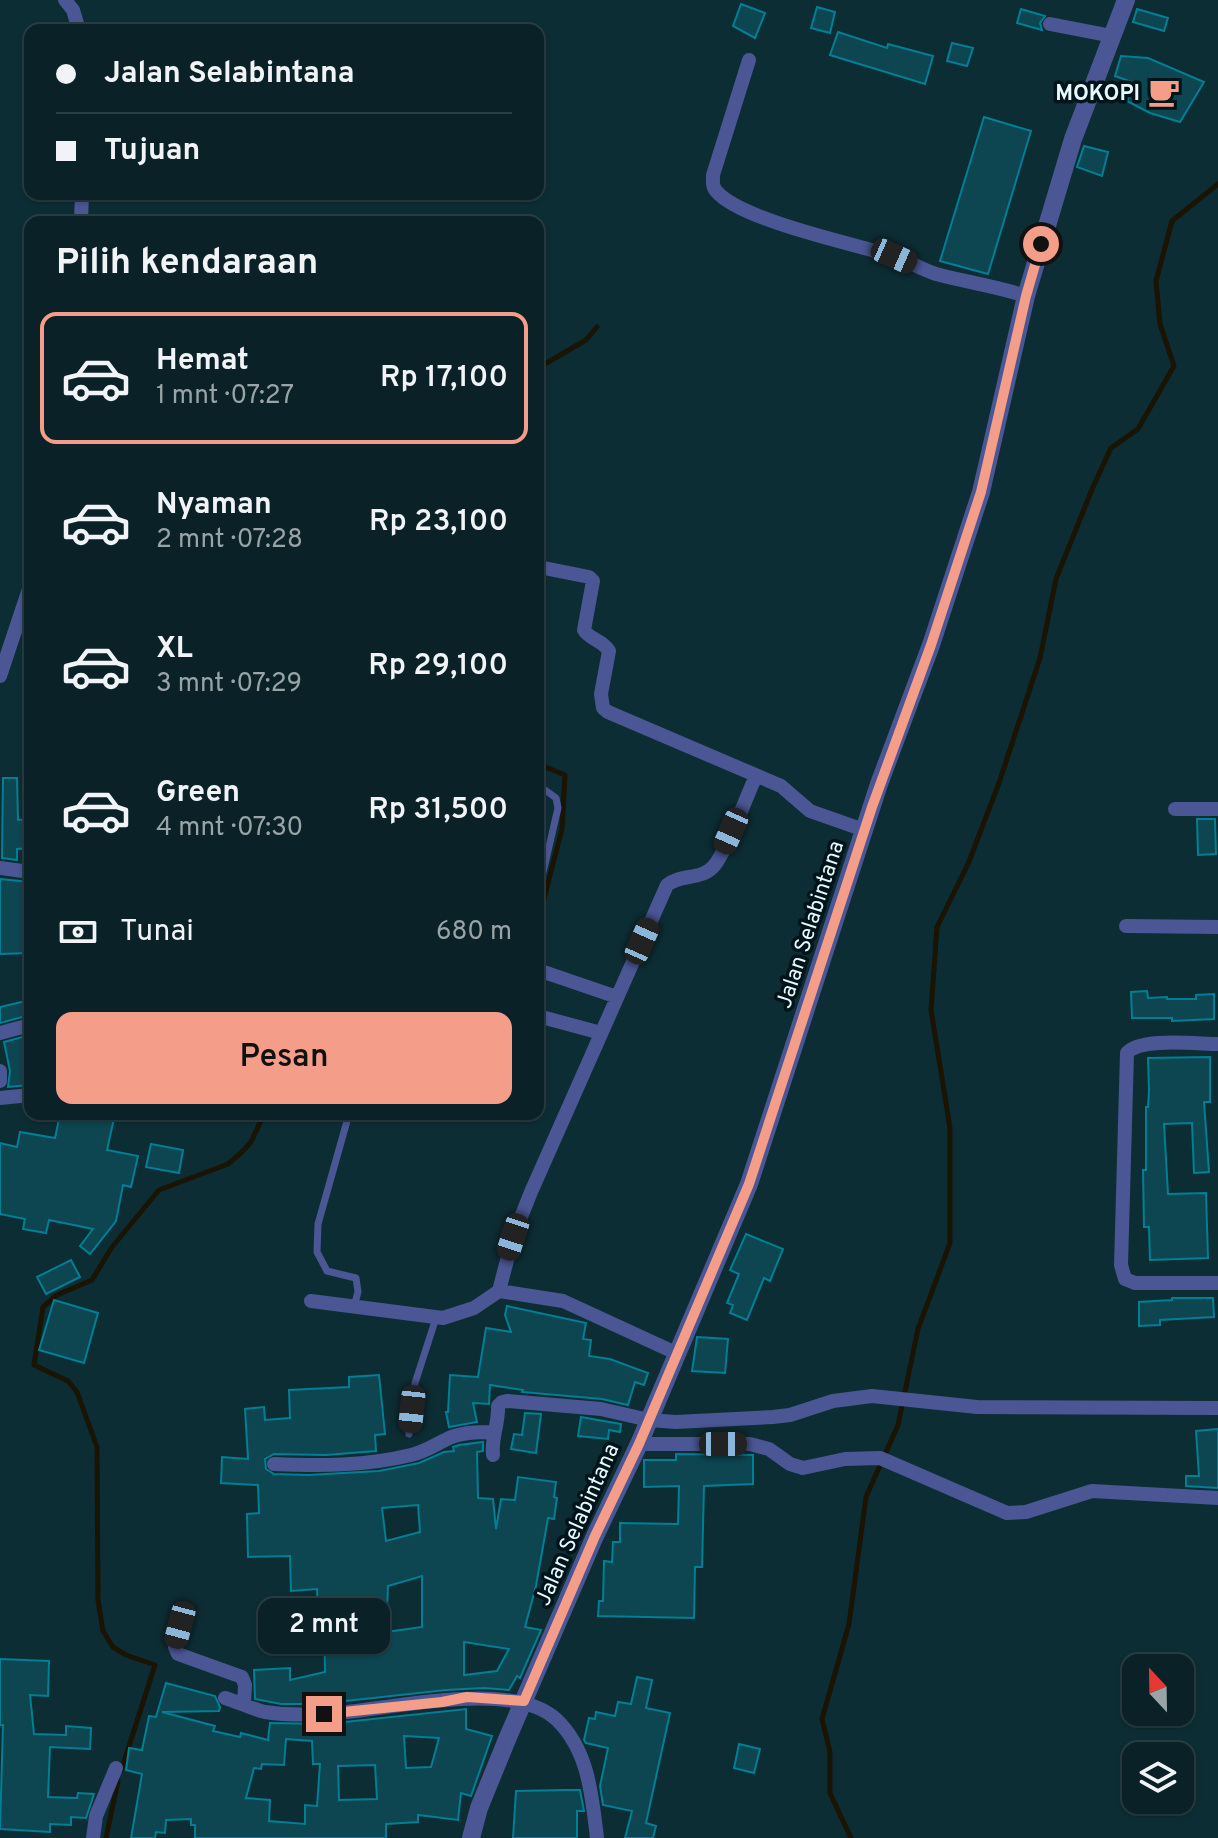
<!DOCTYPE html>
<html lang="id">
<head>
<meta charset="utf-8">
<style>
	body { margin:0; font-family:Overpass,sans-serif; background:#132a2f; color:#f1f3f6; height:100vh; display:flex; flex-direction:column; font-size:30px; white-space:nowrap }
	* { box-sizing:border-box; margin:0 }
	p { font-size:26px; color:#99a4a7 }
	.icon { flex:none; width:44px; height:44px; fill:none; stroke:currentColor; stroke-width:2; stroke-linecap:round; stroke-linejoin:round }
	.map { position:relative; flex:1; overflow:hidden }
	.details { position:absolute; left:24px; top:216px; width:520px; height:904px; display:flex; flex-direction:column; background:#0a2227; border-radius:16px; box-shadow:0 2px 6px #0004,0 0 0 2px #2a3f44 }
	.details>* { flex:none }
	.banner { position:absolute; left:24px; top:24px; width:520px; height:176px; border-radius:16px; box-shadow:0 2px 6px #0004,0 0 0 2px #2a3f44; display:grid; align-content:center; height:176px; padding:0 32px; background:#0a2227 }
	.needle { width:52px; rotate:338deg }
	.tools { position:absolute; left:1122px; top:1654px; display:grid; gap:16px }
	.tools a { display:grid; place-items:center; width:72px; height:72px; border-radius:16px; background:#0a2227; box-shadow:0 2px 6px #0004,0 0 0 2px #2a3f44; font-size:40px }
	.end { position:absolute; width:36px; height:36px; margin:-18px; border:10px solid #f49e89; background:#111; box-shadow:0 0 0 4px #111 }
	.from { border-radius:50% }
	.bubble { position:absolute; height:56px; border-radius:16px; background:#0a2227; box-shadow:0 2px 6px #0004,0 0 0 2px #2a3f44; font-size:26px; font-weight:600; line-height:56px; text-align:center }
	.car { position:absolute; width:24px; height:48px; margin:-24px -12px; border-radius:10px; box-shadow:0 0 6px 2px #0007; background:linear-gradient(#222 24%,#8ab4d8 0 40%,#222 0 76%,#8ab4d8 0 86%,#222 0) }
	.banner b { display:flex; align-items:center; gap:28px; height:76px; font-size:30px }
	.banner b+b { border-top:2px solid #2a3f44 }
	.banner i { width:20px; height:20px; background:#f1f3f6 }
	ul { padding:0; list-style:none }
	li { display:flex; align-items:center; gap:24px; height:132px; margin:0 16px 12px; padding:0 16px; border:4px solid transparent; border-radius:16px }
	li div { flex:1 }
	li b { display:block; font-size:30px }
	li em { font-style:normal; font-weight:600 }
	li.on { border-color:#f49e89 }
	li>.icon { width:72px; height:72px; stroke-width:1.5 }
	h2 { padding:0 32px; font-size:36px; line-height:96px }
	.pay { display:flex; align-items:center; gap:20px; height:88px; padding:0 32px; font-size:30px }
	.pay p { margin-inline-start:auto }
	.action { display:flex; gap:16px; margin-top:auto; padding:16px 32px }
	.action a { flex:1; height:92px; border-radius:16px; background:#f49e89; color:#111; font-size:32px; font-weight:600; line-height:92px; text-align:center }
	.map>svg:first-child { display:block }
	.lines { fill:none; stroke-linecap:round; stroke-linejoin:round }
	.stream { stroke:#191403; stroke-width:5 }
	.building { fill:#0d4651; stroke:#017f94; stroke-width:2; fill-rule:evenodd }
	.service { stroke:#4b5694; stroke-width:7 }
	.minor { stroke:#4b5694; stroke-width:14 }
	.tertiary { stroke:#4b5694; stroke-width:18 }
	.route { stroke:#f49e89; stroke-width:10 }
	.labels { text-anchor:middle; stroke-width:7; stroke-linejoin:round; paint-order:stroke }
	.poi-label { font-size:22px; font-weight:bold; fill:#e7f9fd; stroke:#011419; text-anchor:end }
	.street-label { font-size:22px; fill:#e7f9fd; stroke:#011419 }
</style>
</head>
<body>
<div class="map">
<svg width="1218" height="1838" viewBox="0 0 1218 1838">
	<rect width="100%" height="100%" fill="#0d2d34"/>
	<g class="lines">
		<path class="stream" d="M538 368 586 340 597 327
			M538 764 565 775 562 829 538 922
			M121 1771 155 1665 126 1655 113 1647 103 1631 98 1600 97 1447 77 1392 68 1381 34 1365 43 1307 57 1295 92 1280 112 1247 159 1190 228 1164 241 1153 251 1142 264 1114
			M106 1838 118 1781
			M851 1838 830 1793V1752L822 1719 849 1624 866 1497 898 1425 918 1329 950 1243V1128L931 1010 937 927 968 864 999 783 1040 658 1056 579 1093 487 1111 448 1138 429 1174 366 1160 324 1156 281 1172 221 1218 184"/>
	</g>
	<path class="building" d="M741 4 765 13 755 38 733 26Z
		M817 7 835 12 830 33 811 28Z
		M1021 9 1045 16 1040 23 1042 30 1017 23Z
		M1137 9 1168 18 1164 31 1133 22Z
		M838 32 887 48 888 44 933 56 925 84 830 55Z
		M952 43 973 48 967 66 947 61Z
		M1121 56 1148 58 1204 82 1180 122 1150 113 1127 101 1135 83 1115 76Z
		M984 117 1031 131 988 274 940 261Z
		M1084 146 1108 152 1102 176 1077 167Z
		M3 778H17L18 820 30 819V848L17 849V860L2 858Z
		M1197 819H1215L1216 854 1198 855Z
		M0 879 30 882V953L0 954Z
		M1147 991 1148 998 1167 997V999H1196V995L1214 994V1019L1172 1021V1018H1132L1131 992Z
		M30 1000V1015L0 1023V1007Z
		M30 1035V1085L8 1087 10 1071 4 1042Z
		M1210 1057V1102H1204L1209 1172 1194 1173 1192 1123 1164 1124 1168 1194 1206 1193 1208 1258 1150 1260 1149 1227H1144L1143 1170H1146V1107H1148L1149 1091 1148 1058Z
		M60 1114H115L107 1150 138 1156 131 1187 123 1185 116 1221 90 1254 80 1246 93 1229 49 1220 46 1233 23 1229 25 1219 0 1214V1143L17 1147 20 1132 55 1138Z
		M151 1144 183 1150 179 1173 146 1167Z
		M746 1234 783 1249 770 1281 764 1278 747 1320 730 1313 733 1305 727 1303 739 1274 730 1270Z
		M71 1260 80 1277 46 1294 37 1277Z
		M1172 1298H1213L1214 1317 1160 1320V1325L1139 1326V1302L1172 1300Z
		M54 1300 98 1313 84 1363 39 1350Z
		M507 1306 586 1323 583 1339 591 1340 589 1356 610 1359 648 1373 644 1385 635 1382 628 1405 602 1399 522 1392 523 1390 490 1385 489 1404 473 1403 477 1422 449 1427 446 1412H448L450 1375 478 1377 486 1328 511 1332 505 1315Z
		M697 1337 728 1339 725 1373 692 1371Z
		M379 1375 385 1434 375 1435 376 1451 326 1455 274 1454 265 1459 266 1469 274 1474 308 1475 379 1471 419 1463 444 1452 454 1451 453 1447 459 1445 483 1442V1451L477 1452 478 1498 493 1499 496 1529 501 1499 515 1500 518 1477 556 1482 554 1497 557 1498 554 1519 548 1518 536 1586 525 1627 541 1630 520 1678 517 1676 509 1690 484 1688 446 1690 318 1704H281L255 1699 254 1670 290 1668V1680L325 1672 324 1616H318L317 1589 291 1591 290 1556 248 1557 247 1514 259 1513 258 1485 221 1483 222 1457 248 1459 245 1409 264 1407 265 1420 290 1418 289 1390 349 1387V1377ZM418 1505 420 1532 386 1541 382 1508ZM422 1576V1627L386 1632 388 1586ZM464 1642 509 1649 497 1671 464 1675Z
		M525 1413 541 1414 536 1453 511 1449 514 1434 522 1435Z
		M581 1417 621 1424 620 1432 609 1430 608 1439 578 1436Z
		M1218 1429V1488L1186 1486V1476H1199L1196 1431Z
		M676 1454 753 1455V1484L704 1486 702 1567H695L694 1618 598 1616 599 1601H603L604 1561 612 1562 613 1542H620V1523L678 1524 679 1486 644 1487V1460H676Z
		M0 1659 49 1661 48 1696 30 1695 34 1734 66 1735V1726L91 1728 90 1749 50 1747 48 1797 77 1798 78 1793 94 1794 86 1818 71 1817V1825L50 1824V1832L0 1829 3 1725H0Z
		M637 1677 652 1680 646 1708 670 1713 646 1823 656 1826 653 1838H625L632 1811 603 1805 600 1786 608 1748 586 1743 584 1740 589 1718 595 1719 596 1712 615 1716 618 1702 631 1704Z
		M166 1683 215 1696 220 1707 219 1711 162 1712 215 1726 213 1731 240 1737 241 1733 268 1740 270 1723 326 1724 466 1709V1729L492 1736 471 1796 461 1793 458 1820 418 1815V1822L386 1824V1838H195V1825H191V1819L166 1820 165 1833 156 1832 155 1838H131L142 1774 126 1770 129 1748 142 1750 149 1716 156 1717ZM404 1736 439 1738 431 1767 406 1768ZM286 1739 312 1741 313 1764H320L317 1806 305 1805V1824L269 1821 270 1800 246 1798 254 1768 261 1769 262 1764 284 1765ZM375 1765 377 1799 339 1800 338 1766Z
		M739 1744 760 1749 754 1773 734 1768Z
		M564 1790H580L584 1811H577V1838H513L516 1791Z"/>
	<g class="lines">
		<path class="service" d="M404 30H410
			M538 785 556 798 558 808 538 894
			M349 1114 318 1224 317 1252 327 1271 356 1278 358 1292 354 1306
			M409 1434 415 1383 436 1318"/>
		<path class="minor" d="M65 0 73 10 79 30
			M1050 24 1112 36
			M749 60 713 175C713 182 712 187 717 192 742 220 852 244 890 255 906 259 920 269 936 274 966 282 996 286 1026 296
			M81 222 82 194
			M539 567 589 577 593 581 584 630C590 640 603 640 609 651L601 694 603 708 608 712 781 786 810 811 864 830
			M0 676 30 586
			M1175 809H1218
			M0 868 30 872
			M1126 926 1218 927
			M538 970 617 997
			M538 1016 601 1033
			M0 1033 30 1025
			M1218 1044C1197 1044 1140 1037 1127 1053L1121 1265 1125 1279 1135 1283H1218
			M0 1071V1081
			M0 1098 30 1095
			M499 1291 513 1237 531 1192 667 885C680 874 701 880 713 867 725 855 747 795 756 776
			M311 1301 443 1318 474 1308 499 1291 563 1301 676 1353
			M639 1444H750L769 1449 790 1464 803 1468 845 1459 880 1458 1007 1513 1026 1512 1092 1491 1218 1498
			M493 1455C491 1438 499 1423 498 1406L502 1402 507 1401 601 1409 649 1420 676 1422 773 1417 790 1415 833 1401 872 1396 977 1407 1218 1408
			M274 1464C320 1466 366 1466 411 1455 424 1452 433 1446 445 1440 459 1432 479 1432 494 1432
			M180 1625 175 1647 178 1654 242 1677 245 1685 244 1703
			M225 1698C238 1702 252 1709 265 1712 284 1715 306 1715 326 1714 385 1711 512 1677 557 1720 589 1751 592 1797 597 1838
			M93 1838 96 1816 116 1768"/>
		<path class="tertiary" d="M471 1838 479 1808 508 1737 595 1536 639 1444 749 1184 879 784 931 645 981 492 1026 296 1073 139 1126 0"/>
	</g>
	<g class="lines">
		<path class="route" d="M324 1714 442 1702 467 1697 524 1701 595 1536 639 1444 749 1184 872 807 931 645 981 492 1026 296 1041 244"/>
	</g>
	<defs>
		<symbol id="cafe-bare" viewBox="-9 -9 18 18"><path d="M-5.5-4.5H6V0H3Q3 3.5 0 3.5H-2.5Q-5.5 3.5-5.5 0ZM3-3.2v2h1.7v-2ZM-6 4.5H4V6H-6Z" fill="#f49e89" stroke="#011419" stroke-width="2.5" paint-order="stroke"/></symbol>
	</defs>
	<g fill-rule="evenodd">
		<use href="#cafe-bare" x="1142" y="70" width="44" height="44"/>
	</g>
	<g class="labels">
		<g class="poi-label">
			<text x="1140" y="100">MOKOPI</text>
		</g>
		<g class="street-label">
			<text transform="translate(809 924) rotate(-72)" y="8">Jalan Selabintana</text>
			<text transform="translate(576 1524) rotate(-66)" y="8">Jalan Selabintana</text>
		</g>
	</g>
</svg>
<div class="tools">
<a><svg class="needle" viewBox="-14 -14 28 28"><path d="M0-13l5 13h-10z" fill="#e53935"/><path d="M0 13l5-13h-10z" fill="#99a4a7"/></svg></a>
<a><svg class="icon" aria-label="layers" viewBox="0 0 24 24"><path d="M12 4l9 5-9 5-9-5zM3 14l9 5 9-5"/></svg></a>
</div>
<i class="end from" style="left:1041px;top:244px"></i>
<i class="end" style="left:324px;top:1714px"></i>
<div class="bubble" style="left:258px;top:1598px;width:132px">2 mnt</div>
<i class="car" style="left:894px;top:256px;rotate:114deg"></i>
<i class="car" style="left:731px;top:831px;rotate:204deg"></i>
<i class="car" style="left:642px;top:941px;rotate:24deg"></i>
<i class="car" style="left:513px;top:1237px;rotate:198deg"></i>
<i class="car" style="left:412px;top:1409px;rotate:186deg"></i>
<i class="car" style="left:723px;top:1444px;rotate:90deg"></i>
<i class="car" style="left:180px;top:1625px;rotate:195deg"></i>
<div class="banner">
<b><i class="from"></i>Jalan Selabintana</b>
<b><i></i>Tujuan</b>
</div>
<section class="details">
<h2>Pilih kendaraan</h2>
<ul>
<li class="on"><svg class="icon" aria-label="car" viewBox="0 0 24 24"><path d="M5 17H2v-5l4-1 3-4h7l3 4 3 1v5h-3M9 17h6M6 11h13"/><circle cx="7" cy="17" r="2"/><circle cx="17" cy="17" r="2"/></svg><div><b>Hemat</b><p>1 mnt · 07:27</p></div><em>Rp 17,100</em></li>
<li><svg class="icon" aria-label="car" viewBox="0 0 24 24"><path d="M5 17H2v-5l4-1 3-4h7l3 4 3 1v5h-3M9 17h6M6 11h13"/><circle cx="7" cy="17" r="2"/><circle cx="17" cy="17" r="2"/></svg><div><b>Nyaman</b><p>2 mnt · 07:28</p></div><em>Rp 23,100</em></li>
<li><svg class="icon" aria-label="car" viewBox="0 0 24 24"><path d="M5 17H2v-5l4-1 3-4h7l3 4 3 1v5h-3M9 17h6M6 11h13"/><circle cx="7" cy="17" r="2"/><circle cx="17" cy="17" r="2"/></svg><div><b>XL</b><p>3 mnt · 07:29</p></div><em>Rp 29,100</em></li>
<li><svg class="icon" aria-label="car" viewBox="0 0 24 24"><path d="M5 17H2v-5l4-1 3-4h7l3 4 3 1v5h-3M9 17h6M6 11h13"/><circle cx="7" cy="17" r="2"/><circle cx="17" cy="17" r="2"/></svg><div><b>Green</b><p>4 mnt · 07:30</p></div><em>Rp 31,500</em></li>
</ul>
<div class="pay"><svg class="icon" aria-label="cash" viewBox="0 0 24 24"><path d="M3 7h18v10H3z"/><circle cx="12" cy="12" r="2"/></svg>Tunai<p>680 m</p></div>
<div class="action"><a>Pesan</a></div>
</section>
</div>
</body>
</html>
